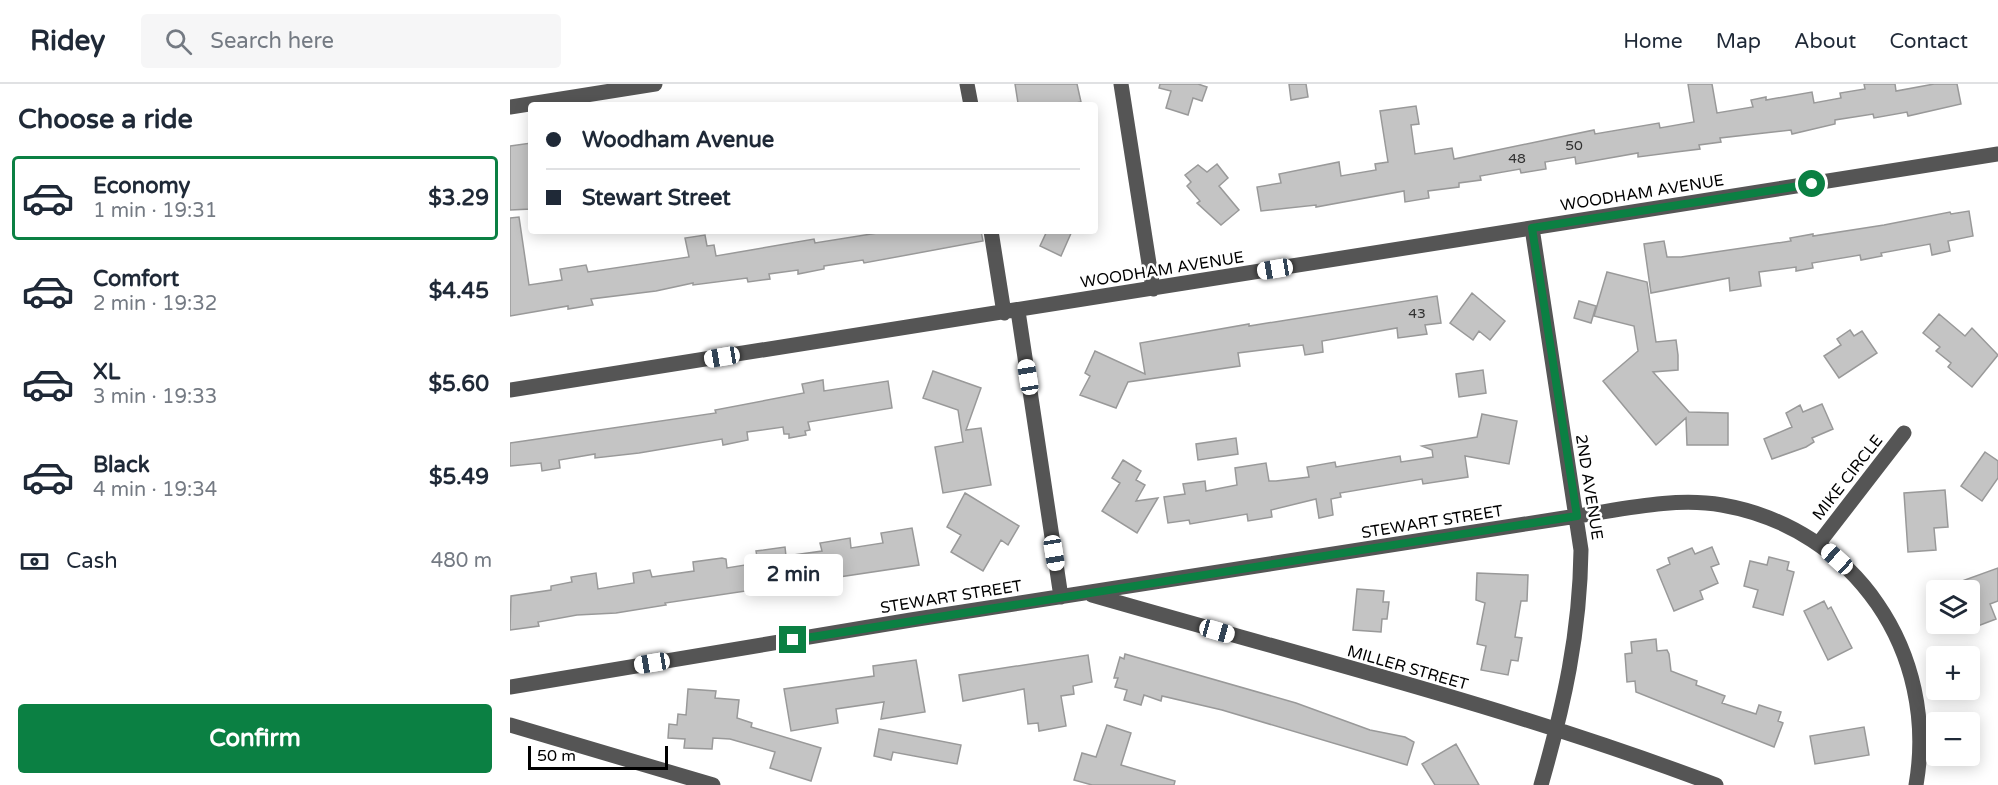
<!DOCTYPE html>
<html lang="en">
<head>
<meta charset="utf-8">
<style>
	body { margin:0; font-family:"Varela Round",sans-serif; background:#f6f6f7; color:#1f2937; height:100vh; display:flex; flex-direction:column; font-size:22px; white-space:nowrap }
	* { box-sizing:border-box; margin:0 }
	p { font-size:20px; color:#747a83 }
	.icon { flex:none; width:33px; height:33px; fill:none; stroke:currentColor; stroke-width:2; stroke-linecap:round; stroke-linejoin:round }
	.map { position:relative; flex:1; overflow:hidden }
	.details { display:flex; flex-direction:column; background:#fff; width:510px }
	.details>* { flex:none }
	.guide { position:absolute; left:18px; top:18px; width:570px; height:132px; border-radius:6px; box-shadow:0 3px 15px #0003; display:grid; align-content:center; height:132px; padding:0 18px; background:#fff }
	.fabs { position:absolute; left:1416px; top:496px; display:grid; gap:12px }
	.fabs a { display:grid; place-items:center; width:54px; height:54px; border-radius:6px; background:#fff; box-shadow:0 3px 15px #0003; font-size:30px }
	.scale { position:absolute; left:18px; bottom:15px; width:140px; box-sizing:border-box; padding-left:6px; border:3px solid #000; border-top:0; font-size:16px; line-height:21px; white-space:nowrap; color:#000; -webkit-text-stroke:4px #fff; paint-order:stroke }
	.end { position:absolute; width:27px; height:27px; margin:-14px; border:8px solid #0b8043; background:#fff; box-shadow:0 0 0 3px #fff }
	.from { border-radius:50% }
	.bubble { position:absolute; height:42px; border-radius:6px; background:#fff; box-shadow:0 3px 15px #0003; font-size:20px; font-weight:700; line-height:42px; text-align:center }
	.car { position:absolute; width:18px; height:36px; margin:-18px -9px; border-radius:8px; box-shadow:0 0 4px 2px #0007; background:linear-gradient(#fff 24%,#345 0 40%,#fff 0 76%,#345 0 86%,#fff 0) }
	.guide b { display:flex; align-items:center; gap:21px; height:57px; font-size:22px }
	.guide b+b { border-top:2px solid #e0e1e3 }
	.guide i { width:15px; height:15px; background:#1f2937 }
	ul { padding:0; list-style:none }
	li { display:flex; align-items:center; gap:18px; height:84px; margin:0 12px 9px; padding:0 6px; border:3px solid transparent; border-radius:6px }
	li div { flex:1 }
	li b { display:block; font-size:22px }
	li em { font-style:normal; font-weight:700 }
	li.active { border-color:#0b8043 }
	li>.icon { width:54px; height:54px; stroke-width:1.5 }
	h2 { padding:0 18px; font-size:27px; line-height:72px }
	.pay { display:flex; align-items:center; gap:15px; height:66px; padding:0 18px; font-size:22px }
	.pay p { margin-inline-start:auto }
	.button { display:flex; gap:12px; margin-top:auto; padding:12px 18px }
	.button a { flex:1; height:69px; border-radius:6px; background:#0b8043; color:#fff; font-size:24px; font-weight:700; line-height:69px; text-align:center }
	header { display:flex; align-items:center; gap:36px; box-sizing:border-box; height:84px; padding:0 30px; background:#fff; border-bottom:2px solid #e0e1e3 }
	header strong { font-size:28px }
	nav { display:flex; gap:33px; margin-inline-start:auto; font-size:21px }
	.search { width:420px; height:54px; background:#f6f6f7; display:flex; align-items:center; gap:15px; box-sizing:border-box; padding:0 21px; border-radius:6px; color:#747a83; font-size:22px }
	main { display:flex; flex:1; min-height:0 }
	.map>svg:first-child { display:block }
	.building { fill:#c4c4c4; stroke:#999; stroke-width:1.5 }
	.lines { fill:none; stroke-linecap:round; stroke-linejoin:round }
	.minor { stroke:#555; stroke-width:15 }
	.route { stroke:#0b8043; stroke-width:8 }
	.labels { text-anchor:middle; stroke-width:5; stroke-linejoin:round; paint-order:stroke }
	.number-label { font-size:14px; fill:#313131 }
	.street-label { font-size:16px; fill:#000; stroke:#fff }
</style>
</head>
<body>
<header>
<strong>Ridey</strong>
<div class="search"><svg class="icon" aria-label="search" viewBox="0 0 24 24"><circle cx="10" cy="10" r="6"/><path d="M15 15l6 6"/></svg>Search here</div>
<nav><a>Home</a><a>Map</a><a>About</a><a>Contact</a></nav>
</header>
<main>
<section class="details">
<h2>Choose a ride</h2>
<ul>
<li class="active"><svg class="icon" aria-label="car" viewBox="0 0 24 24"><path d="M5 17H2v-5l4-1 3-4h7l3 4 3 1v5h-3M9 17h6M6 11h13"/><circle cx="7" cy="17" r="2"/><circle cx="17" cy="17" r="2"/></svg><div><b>Economy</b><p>1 min · 19:31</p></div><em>$3.29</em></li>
<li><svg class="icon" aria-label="car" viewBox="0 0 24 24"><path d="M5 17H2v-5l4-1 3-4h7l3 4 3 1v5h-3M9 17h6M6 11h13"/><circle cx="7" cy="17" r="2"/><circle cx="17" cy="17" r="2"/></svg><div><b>Comfort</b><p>2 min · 19:32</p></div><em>$4.45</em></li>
<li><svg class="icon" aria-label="car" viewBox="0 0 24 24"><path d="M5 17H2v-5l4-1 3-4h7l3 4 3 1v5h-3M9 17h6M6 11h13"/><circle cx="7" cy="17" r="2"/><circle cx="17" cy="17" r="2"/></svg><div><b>XL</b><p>3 min · 19:33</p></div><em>$5.60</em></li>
<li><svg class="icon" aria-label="car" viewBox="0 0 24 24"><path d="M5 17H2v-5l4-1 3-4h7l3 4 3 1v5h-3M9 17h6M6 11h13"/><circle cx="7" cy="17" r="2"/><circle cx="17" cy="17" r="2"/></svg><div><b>Black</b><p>4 min · 19:34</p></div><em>$5.49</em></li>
</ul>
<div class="pay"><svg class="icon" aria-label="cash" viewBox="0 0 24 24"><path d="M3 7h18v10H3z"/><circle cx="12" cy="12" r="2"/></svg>Cash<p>480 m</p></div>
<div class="button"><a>Confirm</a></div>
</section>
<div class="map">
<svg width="1488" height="701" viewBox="0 0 1488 701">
	<rect width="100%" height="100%" fill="#fff"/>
	<path class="building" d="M505 0H567L571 18 555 21 508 19Z
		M650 0H688L697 3 692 17 683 14 678 31 656 24 661 7 649 4Z
		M779 0H796L798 13 781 16Z
		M1178 0H1202L1207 29 1243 23 1241 16 1256 13V16L1302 8 1304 19 1331 14 1330 9 1355 5 1354 0H1385L1386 7 1424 0H1447L1451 20 1398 32 1397 28 1364 34 1363 30 1325 36V40L1282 50 1281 46 1210 54 1211 58 1189 61 1190 65 1166 68 1128 73V69L1066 80 1065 73 1035 78 1036 85 1011 89 1010 85 970 92 971 96 949 99V103L918 107 919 114 895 118 894 107 806 123V121L751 127 747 103 771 99 769 90 829 78 831 92 866 86 865 80 878 78 870 27 906 22 909 40 901 41 905 70 942 64 944 75 1084 46 1085 50 1149 39 1150 44 1184 38Z
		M21 59V125L0 126V62Z
		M707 80 718 94 709 102 729 126 711 141 687 119 690 117 677 102 681 98 675 91 688 81 697 88Z
		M1459 127 1463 152 1438 157 1440 167 1422 171 1420 160 1371 169 1372 172 1351 176 1350 171 1302 179 1303 184 1286 187V183L1249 188 1251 202 1220 207 1219 194 1141 209 1134 160 1154 157 1157 173H1171L1281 157 1280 154 1303 150V152L1374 141 1440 128 1441 130Z
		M9 133 19 201 52 196 50 185 76 181 78 188 179 173 175 154 195 151 197 162 204 161 206 172 304 155 305 159 380 147H471L473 157 354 179 353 176 314 182V185L288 190V186L259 190 260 195 238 198 237 194 183 201V199L146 207 81 215 83 221 58 225V222L0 232V134Z
		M537 147H562L551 172 530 162Z
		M1097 188 1137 198 1146 258 1166 256 1168 271V286L1143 288 1179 328 1218 329V361H1177L1176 334 1146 361 1093 297 1128 267 1124 242 1084 232Z
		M962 209 995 237 980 256 969 247 963 256 940 239Z
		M927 212 931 239 915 241 917 250 888 254 887 244 812 257 813 268 795 271 793 261 728 269 730 282 618 298 606 324 570 311 580 292 575 289 585 267 635 290 630 259 739 240V242Z
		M1069 217 1086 222 1081 239 1064 234Z
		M1429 230 1455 252 1462 244 1488 271 1462 303 1438 283 1441 279 1426 267 1430 263 1413 249Z
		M1340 246 1344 252 1352 247 1367 269 1329 294 1314 272 1331 261 1327 255Z
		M973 286 976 309 949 313 946 290Z
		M423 287 471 304 456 346 471 344 481 401 433 409 425 363 453 358 448 326 413 314Z
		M313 296 314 307 378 297 382 324 298 338 300 346 295 347 296 351 279 354V350H274L273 343 237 348 238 356 213 361 212 355 129 369 85 374V370L49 376 50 384 32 387 31 379 0 382V359L206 329 205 326 294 309 292 300Z
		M1312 320 1323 345 1302 354 1304 358 1296 363 1262 375 1254 355 1282 343 1276 329 1290 321 1293 328Z
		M972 330 1007 337 999 380 955 372 958 393 913 400 912 395 830 409 831 413 821 415 823 431 809 434 806 415 761 426 762 433 738 437 737 430 680 440 679 436 658 439 654 413 675 410 673 400 695 397 696 407 727 401 725 384 756 379 759 397H766L799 393 797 383 825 378 826 383 890 372 891 378 923 373 922 366 912 362 967 353Z
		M726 354 728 370 688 376 686 360Z
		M1475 368 1488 377V394L1472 417 1451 402Z
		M613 376 631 387 626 396 635 401 626 417 648 414 627 449 592 427 610 399 602 394Z
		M1435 406 1438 443 1424 444 1426 466 1398 468 1394 409Z
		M455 409 509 442 498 461 491 456 473 487 441 468 451 451 437 443Z
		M402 444 409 481 155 519 156 521 106 529 67 531 28 538 29 542 0 546 1 512 41 506V502L62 498 61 493 86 489 88 505 124 499 123 489 140 486 142 493 184 487 183 478 212 474 216 475 217 484 248 479 246 467 275 463 276 472 312 467 310 459 340 454 341 464 373 459 371 449Z
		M1202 463 1209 480 1201 483 1208 499 1190 507 1193 515 1164 527 1147 486 1160 480 1158 474 1182 464 1185 470Z
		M1259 473 1279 478 1277 486 1284 488 1273 531 1243 523 1248 506 1234 502 1240 477 1257 481Z
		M1488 484V517L1480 520 1486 535 1460 545V507L1430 505Z
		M967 489 1018 491 1017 517H1011L1005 553 1012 554 1008 577 1001 576 998 591 971 586 976 562 967 560 975 519 966 516Z
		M847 505 874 507 873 518H879L877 535H872L871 548 843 546Z
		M1314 517 1318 525 1321 523 1342 564 1318 576 1294 527Z
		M1146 555 1147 567 1157 566 1159 570 1161 587 1187 597 1186 601 1215 612 1212 619 1246 630 1249 621 1271 628 1268 637 1273 639 1264 663 1126 608 1125 597 1117 598 1115 570 1122 569 1121 558Z
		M615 570 786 619 860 646 895 653 904 658 897 681 712 626 652 612 651 617 634 611 631 621 614 616 617 606 605 603 608 594H604L610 573 614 575Z
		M578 571 582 598 563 602 564 610 551 612 556 642 529 647 528 639 518 640 514 605 453 617 449 591Z
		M406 576 415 628 371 635 374 618 326 625 328 639 281 647 274 605 364 592 363 582Z
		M178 605 206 607 205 614 229 616 227 634 242 639 241 643 311 664 301 697 260 684 265 668 220 655 203 654 202 665 174 664 175 655 158 654 159 640 167 641 168 630 176 631Z
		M597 641 621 649 611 681 665 697 664 701H582L564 696 572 669 586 673Z
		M1354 643 1359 671 1305 680 1300 652Z
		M369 645 451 661 447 680 383 668 381 676 364 672Z
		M946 660 969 701H925L912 680Z"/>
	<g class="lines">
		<path class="minor" d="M457 0 461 21
			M611 0 643 205
			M0 23 145 0
			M1022 144 1071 466C1070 549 1054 621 1031 701
			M481 147 494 229
			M508 227 551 513
			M0 306 1488 70
			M1309 459 1394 349
			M582 511C790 571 1003 624 1206 701
			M0 603 401 536 1067 432C1114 425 1165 413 1212 421 1345 444 1429 569 1406 701
			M0 641 203 701"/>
	</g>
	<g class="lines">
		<path class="route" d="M283 556 1067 432 1022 144 1302 100"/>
	</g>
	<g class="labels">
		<g class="number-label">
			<text x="1064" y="66">50</text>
			<text x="1007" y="79">48</text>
			<text x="907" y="234">43</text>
		</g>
		<g class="street-label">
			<text transform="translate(1132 108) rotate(-9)" y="6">WOODHAM AVENUE</text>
			<text transform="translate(652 185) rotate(-9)" y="6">WOODHAM AVENUE</text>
			<text transform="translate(1337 393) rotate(-52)" y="6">MIKE CIRCLE</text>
			<text transform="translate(1080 403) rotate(81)" y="6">2ND AVENUE</text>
			<text transform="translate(922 437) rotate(-9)" y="6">STEWART STREET</text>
			<text transform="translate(441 512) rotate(-9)" y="6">STEWART STREET</text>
			<text transform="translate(898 583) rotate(16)" y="6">MILLER STREET</text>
		</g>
	</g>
</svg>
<div class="fabs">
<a><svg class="icon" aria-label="layers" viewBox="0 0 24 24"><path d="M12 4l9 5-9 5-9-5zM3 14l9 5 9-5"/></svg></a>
<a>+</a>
<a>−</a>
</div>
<div class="scale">50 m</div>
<i class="end from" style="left:1302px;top:100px"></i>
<i class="end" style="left:283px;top:556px"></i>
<div class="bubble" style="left:234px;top:470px;width:99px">2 min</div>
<i class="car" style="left:765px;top:185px;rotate:261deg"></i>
<i class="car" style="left:212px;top:273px;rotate:261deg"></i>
<i class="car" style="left:518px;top:293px;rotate:351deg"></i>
<i class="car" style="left:544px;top:469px;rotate:171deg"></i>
<i class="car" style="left:1327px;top:475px;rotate:312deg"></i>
<i class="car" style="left:707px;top:547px;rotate:106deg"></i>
<i class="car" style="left:142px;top:579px;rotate:261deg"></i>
<div class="guide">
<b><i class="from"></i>Woodham Avenue</b>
<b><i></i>Stewart Street</b>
</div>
</div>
</main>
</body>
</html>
